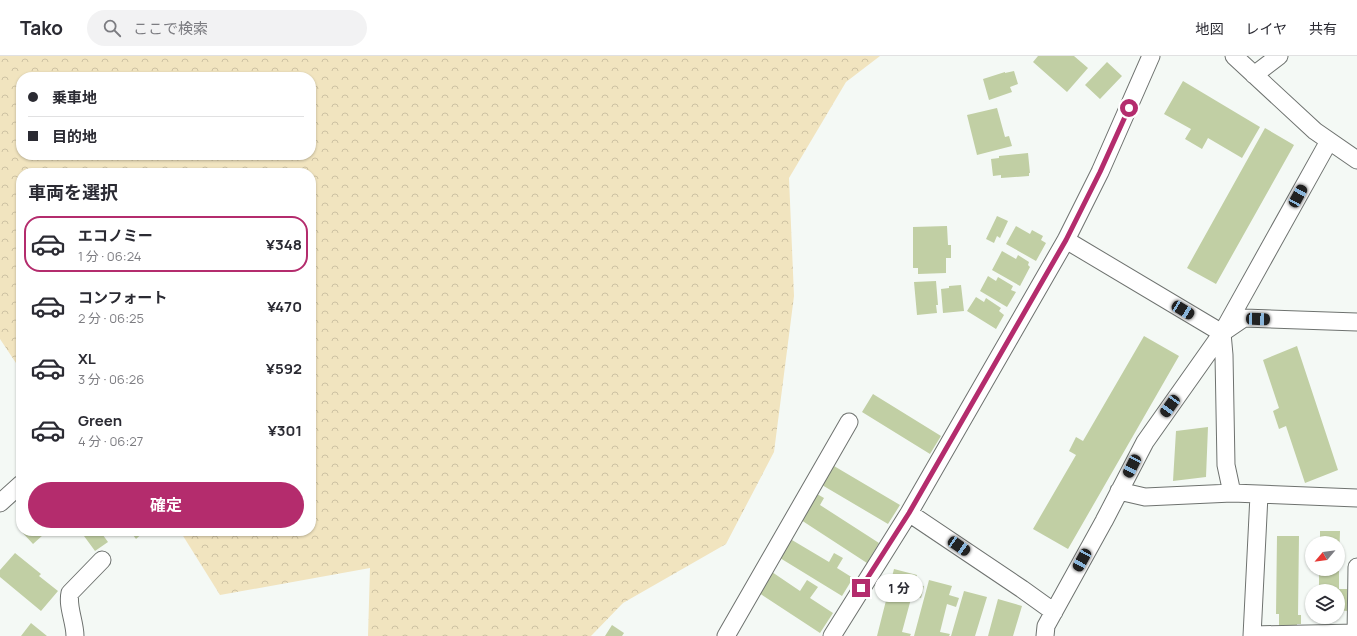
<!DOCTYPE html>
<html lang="ja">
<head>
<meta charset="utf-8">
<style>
	body { margin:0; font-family:Manrope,"Noto Sans JP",sans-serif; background:#f2f2f3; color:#2b2b33; height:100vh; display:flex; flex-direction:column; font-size:15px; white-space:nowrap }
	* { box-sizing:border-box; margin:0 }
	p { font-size:13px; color:#7c7c81 }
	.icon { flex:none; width:22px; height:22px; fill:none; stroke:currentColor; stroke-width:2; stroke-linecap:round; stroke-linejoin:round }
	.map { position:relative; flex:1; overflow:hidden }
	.details { position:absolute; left:16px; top:112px; width:300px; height:368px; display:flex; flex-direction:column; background:#fff; border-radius:16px; box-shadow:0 1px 3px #0004 }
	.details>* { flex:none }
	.banner { position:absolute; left:16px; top:16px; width:300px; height:88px; border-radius:16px; box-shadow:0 1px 3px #0004; display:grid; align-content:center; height:88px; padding:0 12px; background:#fff }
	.needle { width:26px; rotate:241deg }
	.controls { position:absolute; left:1305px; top:480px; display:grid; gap:8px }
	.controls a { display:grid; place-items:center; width:40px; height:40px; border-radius:50%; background:#fff; box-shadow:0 1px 3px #0004; font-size:20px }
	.end { position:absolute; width:18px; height:18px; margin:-9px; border:5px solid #b42c6d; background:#fff; box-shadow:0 0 0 2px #fff }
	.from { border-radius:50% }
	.bubble { position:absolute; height:28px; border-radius:14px; background:#fff; box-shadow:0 1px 3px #0004; font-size:13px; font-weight:700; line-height:28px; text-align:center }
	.car { position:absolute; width:12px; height:24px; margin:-12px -6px; border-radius:5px; box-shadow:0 0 3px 1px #0007; background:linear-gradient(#222 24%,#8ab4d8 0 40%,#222 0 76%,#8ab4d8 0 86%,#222 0) }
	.banner b { display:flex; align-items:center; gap:14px; height:38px; font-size:15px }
	.banner b+b { border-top:1px solid #e1e1e2 }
	.banner i { width:10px; height:10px; background:#2b2b33 }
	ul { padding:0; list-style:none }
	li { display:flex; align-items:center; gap:12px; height:56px; margin:0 8px 6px; padding:0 4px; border:2px solid transparent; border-radius:16px }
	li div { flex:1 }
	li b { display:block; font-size:15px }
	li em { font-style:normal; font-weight:700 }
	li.active { border-color:#b42c6d }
	li>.icon { width:36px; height:36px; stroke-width:1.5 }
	h2 { padding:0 12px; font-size:18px; line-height:48px }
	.cta { display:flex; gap:8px; margin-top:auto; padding:8px 12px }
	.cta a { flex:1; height:46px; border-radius:24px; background:#b42c6d; color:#fff; font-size:16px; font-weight:700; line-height:46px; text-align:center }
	header { display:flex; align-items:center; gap:24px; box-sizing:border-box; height:56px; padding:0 20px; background:#fff; border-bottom:1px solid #e1e1e2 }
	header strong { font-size:19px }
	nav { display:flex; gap:22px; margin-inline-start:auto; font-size:14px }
	.search { width:280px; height:36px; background:#f2f2f3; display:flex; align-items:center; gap:10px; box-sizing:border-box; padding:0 14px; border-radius:22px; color:#7c7c81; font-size:15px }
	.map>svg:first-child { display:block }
	.forest { fill:url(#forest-crowns); fill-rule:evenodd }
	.building { fill:#c1cfa4 }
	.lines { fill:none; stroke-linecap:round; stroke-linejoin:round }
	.minor-casing { stroke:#6e726f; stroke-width:19 }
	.minor { stroke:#fff; stroke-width:17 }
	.route { stroke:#b42c6d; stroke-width:5 }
</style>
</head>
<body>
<header>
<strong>Tako</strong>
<div class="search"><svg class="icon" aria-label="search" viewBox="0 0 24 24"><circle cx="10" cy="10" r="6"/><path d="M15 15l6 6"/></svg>ここで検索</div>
<nav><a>地図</a><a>レイヤ</a><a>共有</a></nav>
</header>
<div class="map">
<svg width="1357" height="580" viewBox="0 0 1357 580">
	<defs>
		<pattern id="forest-crowns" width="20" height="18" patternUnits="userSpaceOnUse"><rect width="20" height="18" fill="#f1e4bf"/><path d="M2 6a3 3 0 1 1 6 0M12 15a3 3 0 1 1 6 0" fill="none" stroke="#cdc2a3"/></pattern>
	</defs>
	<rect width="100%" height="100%" fill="#f4f9f5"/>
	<path class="forest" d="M0 0H880L846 26 789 122 794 240 774 396 726 488 623 547 591 580H368L370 512 220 539 180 475H311V117H21V313L16 307 0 283ZM21 21H311V99H21Z"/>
	<path class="building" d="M1038 0H1074L1088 12 1067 36 1033 6Z
		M1107 6 1122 20 1100 43 1085 29Z
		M1014 15 1018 28 1010 31 1012 36 989 44 983 23 1005 16V17Z
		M1183 25 1260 71 1242 102 1208 82 1202 93 1185 83 1191 73 1164 58Z
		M997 52 1005 81 1009 80 1012 90 977 99 967 59Z
		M1265 72 1294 89 1216 228 1187 212Z
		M1028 97 1030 117H1029V120L1001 122V119L993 120 991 103 999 102V100Z
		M997 160 1008 165 1000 182 997 180 994 187 986 183Z
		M947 170 948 189H951V202H946V217L918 218V212H913V171Z
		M1016 170 1030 178 1032 174 1043 180 1041 184 1046 187 1036 205 1006 188Z
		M1002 195 1016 203 1018 199 1029 206 1028 209 1030 211 1020 230 992 214Z
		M988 220 996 225 998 221 1013 230 1011 234 1016 236 1007 251 980 235Z
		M936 225 938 249H936L937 257 917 259 914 226Z
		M961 229 964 255 943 257 941 233 949 232V230Z
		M976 241 984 246 986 242 1001 252 999 255 1004 259 996 273 967 255Z
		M1144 280 1179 300 1068 493 1033 473 1076 399 1069 395 1076 381 1083 385Z
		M1297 290 1338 414 1305 427 1286 370 1279 373 1273 355 1279 352 1263 304Z
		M873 338 941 380 930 398 862 356Z
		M1208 371 1206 421 1173 425 1176 375Z
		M834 410 900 449 888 468 822 429Z
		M817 438 824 442 820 449 879 487 867 507 801 464Z
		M21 475H39L43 479 33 488Z
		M91 475H100L108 486 95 495 84 480Z
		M130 475H145L136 483Z
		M1320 475H1340L1339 508H1338V487H1320Z
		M1277 480H1299L1298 559H1301V568H1297V573H1279V558H1276Z
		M792 484 829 506 834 497 843 502 837 512 853 522 842 540 780 502Z
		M15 497 41 518 39 520 58 535 41 555 0 521V514Z
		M894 513 917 519 914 528 924 530 921 542 912 539 902 576 911 578 910 580H877Z
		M1319 513H1339V533H1347V555L1338 554V535H1319Z
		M772 516 800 535 807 524 818 531 810 542 833 557 820 577 759 537Z
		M929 524 952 530 949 539 959 542 956 551 947 548 940 576 950 578 949 580H914Z
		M964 535 987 541 975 580H951Z
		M998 543 1022 550 1013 580H988Z
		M31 567 47 580H21Z
		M612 569 624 577 622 580H605Z"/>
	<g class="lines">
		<defs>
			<path id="minor" d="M1234 0 1315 75 1357 104
				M1254 19 1279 0
				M1066 184 1222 277
				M1119 435 1145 441 1232 437 1357 442
				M1232 437 1226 409 1224 299 1222 277 1244 262 1357 266
				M0 447 21 428
				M909 457 1022 533 1054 556
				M1252 579 1357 577
				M75 580C75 566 67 550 70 537L102 504
				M726 580 849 366
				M832 580 909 457 1066 184 1100 116 1151 0
				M1045 580 1046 570 1104 465 1145 386 1222 277 1329 85
				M1252 580 1259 439
				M1356 580 1357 511"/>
		</defs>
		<use href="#minor" class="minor-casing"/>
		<use href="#minor" class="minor"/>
	</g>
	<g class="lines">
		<path class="route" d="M861 532 909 457 1066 184 1100 116 1129 52"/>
	</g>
</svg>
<div class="controls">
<a><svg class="needle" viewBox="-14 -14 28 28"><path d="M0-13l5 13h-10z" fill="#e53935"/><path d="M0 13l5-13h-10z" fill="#7c7c81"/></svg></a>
<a><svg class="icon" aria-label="layers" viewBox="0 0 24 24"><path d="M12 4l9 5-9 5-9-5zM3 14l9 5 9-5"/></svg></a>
</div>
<i class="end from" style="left:1129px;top:52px"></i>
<i class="end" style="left:861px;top:532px"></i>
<div class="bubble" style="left:875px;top:518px;width:48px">1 分</div>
<i class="car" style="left:1298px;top:140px;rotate:29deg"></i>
<i class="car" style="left:1183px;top:254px;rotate:121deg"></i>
<i class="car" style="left:1258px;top:263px;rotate:92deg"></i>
<i class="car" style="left:1170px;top:350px;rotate:216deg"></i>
<i class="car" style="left:1132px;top:410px;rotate:207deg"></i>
<i class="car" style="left:959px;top:490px;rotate:124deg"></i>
<i class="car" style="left:1082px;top:504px;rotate:209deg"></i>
<div class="banner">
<b><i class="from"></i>乗車地</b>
<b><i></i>目的地</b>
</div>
<section class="details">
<h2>車両を選択</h2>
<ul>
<li class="active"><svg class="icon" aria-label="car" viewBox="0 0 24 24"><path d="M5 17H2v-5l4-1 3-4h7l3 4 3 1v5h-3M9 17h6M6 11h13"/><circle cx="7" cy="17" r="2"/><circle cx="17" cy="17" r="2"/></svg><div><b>エコノミー</b><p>1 分 · 06:24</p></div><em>¥348</em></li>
<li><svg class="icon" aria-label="car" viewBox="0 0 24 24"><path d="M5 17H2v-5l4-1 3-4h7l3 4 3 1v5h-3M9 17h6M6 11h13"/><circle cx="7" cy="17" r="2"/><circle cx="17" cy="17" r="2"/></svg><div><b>コンフォート</b><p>2 分 · 06:25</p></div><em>¥470</em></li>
<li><svg class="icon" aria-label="car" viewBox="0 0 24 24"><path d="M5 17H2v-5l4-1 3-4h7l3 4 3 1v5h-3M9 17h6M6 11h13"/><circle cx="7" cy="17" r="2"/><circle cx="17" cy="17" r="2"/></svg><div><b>XL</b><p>3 分 · 06:26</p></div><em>¥592</em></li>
<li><svg class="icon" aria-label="car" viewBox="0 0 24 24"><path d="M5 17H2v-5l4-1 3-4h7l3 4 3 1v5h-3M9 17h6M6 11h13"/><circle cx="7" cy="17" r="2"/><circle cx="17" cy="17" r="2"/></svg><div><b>Green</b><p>4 分 · 06:27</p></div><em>¥301</em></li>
</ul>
<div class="cta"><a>確定</a></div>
</section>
</div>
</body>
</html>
